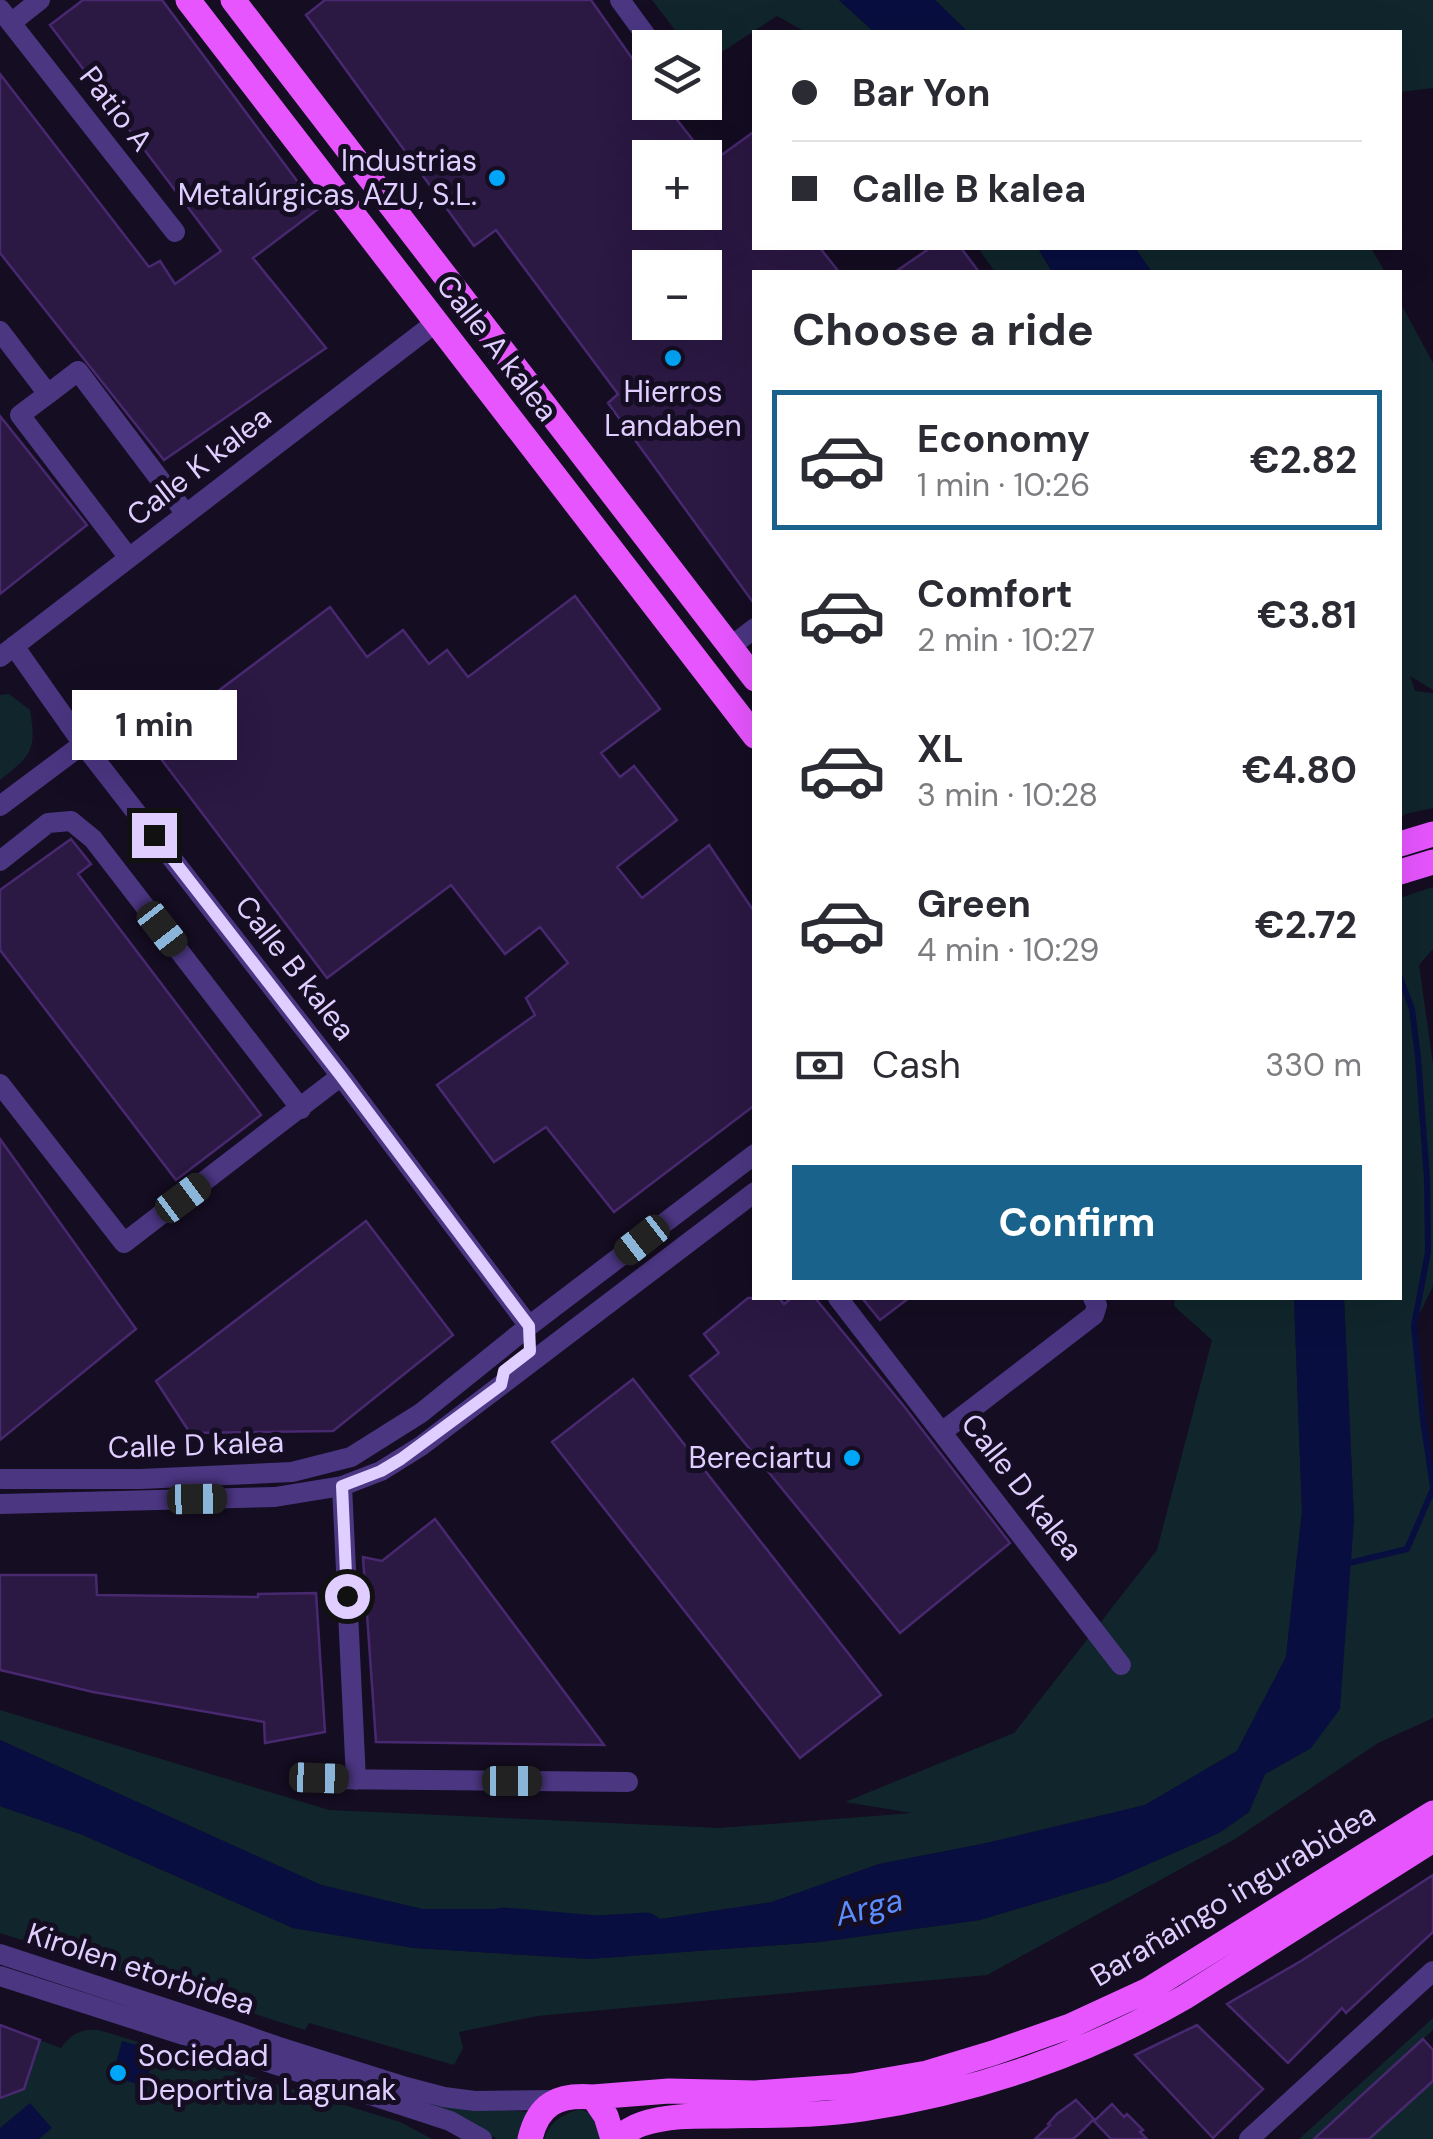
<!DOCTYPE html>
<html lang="en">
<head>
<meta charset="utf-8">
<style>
	body { margin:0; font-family:"DM Sans",sans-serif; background:#f2f2f3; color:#2b2b33; height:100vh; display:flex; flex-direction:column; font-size:38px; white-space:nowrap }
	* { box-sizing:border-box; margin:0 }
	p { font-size:32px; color:#7c7c81 }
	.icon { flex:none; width:55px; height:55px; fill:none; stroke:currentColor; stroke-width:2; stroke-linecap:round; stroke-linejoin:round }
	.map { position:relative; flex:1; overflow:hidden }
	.panel { position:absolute; left:752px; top:270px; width:650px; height:1030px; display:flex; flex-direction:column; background:#fff; border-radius:0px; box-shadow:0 10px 40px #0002 }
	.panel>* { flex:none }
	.banner { position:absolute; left:752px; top:30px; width:650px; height:220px; border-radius:0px; box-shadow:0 10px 40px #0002; display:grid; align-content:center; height:220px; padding:0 40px; background:#fff }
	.controls { position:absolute; left:632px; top:30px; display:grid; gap:20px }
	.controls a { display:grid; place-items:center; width:90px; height:90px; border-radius:0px; background:#fff; box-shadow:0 10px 40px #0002; font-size:50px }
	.end { position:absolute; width:45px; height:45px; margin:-22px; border:12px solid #dfceff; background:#111; box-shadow:0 0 0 5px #111 }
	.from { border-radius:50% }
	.bubble { position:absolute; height:70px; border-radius:0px; background:#fff; box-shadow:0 10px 40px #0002; font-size:32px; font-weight:700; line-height:70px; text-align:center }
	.car { position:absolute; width:30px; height:60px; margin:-30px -15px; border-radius:12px; box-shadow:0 0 8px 2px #0007; background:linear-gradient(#222 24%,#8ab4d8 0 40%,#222 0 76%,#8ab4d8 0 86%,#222 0) }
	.banner b { display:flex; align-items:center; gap:35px; height:95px; font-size:38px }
	.banner b+b { border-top:2px solid #e1e1e2 }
	.banner i { width:25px; height:25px; background:#2b2b33 }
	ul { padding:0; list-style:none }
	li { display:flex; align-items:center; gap:30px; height:140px; margin:0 20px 15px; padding:0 20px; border:5px solid transparent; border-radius:0px }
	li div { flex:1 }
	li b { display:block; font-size:38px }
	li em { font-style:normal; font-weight:700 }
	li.selected { border-color:#18628c }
	li>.icon { width:90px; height:90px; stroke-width:1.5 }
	h2 { padding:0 40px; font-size:45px; line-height:120px }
	.pay { display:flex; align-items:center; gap:25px; height:110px; padding:0 40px; font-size:38px }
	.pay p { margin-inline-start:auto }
	.action { display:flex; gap:20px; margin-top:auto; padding:20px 40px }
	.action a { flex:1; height:115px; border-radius:0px; background:#18628c; color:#fff; font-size:40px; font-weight:700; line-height:115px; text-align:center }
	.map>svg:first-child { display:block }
	.green { fill:#10262c }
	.water { fill:#080f40 }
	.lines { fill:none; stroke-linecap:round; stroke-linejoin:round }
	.stream { stroke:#080f40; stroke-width:6 }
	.river { stroke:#080f40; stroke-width:35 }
	.building { fill:#2b1843; stroke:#482970; stroke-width:2.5; fill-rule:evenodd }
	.minor { stroke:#4b3682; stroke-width:20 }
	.major { stroke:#e755ff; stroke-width:25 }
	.route { stroke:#dfceff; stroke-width:12 }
	.poi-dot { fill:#00a6f9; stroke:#150d22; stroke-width:4 }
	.labels { text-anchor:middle; stroke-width:10; stroke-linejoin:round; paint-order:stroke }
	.street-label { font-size:30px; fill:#dfceff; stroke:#150d22 }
	.poi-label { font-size:30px; fill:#dfceff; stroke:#150d22; text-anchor:end }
	.water-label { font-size:32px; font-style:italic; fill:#5c8dff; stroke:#150d22 }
</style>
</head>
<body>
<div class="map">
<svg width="1433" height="2139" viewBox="0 0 1433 2139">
	<rect width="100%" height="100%" fill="#150d22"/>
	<path class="green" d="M652 0H839L874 32H806L777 16 705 63V48L688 47Z
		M935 0H1433V88L1400 92V32H968Z
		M978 248H1038L1052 272H995Z
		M1135 248H1371L1385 272H1152Z
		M1400 302 1433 363V690L1410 676 1415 691 1433 693V808L1405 814 1400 818Z
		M9 694 30 710C37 752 31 755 0 780V695Z
		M1433 887V949L1419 965 1433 1064V1286L1414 1325 1433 1486V1718L1378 1743 1235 1839 987 1975 537 2016 459 2032 463 2048 454 2065 309 2023 305 2030 0 1933V1806L83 1835 293 1928 414 1948 589 1959 820 1942 980 1920 1110 1881 1219 1833 1249 1812 1265 1774 1311 1748 1354 1520 1344 1298H1400V898Z
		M1175 1298H1294L1302 1512 1286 1657 1237 1751 1145 1805 987 1843 879 1864 772 1902 654 1920 574 1938 504 1909H422L321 1885 0 1740V1710L329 1810 719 1828 912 1813 845 1802 1014 1733 1157 1550 1212 1340 1174 1306Z
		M128 2004 460 2107 529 2112 519 2139H497L485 2132 126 2008Z
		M1433 2018V2030L1314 2139H1299Z
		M0 2025 61 2048C71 2034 82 2028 99 2030L400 2122 432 2139H0Z
		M1433 2081V2139H1369Z
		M581 2109 592 2114 601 2139H544C551 2121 562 2114 581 2109Z"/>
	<path class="water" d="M839 0H935L968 32H874Z
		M1038 248H1135L1152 272H1052Z
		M1294 1298H1344L1354 1520 1340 1709 1311 1748 1265 1774 1249 1812 1219 1833 1110 1881 980 1920 820 1942 589 1959 414 1948 293 1928 83 1835 0 1806V1740L321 1885 422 1909H504L574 1938 654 1920 772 1902 879 1864 987 1843 1145 1805 1237 1751 1286 1657 1302 1512Z
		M122 2041 155 2050 145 2086 112 2077Z
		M30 2103 52 2128 39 2139H0V2128Z"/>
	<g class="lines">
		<path class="stream" d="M1400 977 1412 1009 1418 1057 1427 1179 1428 1252 1414 1325 1423 1420 1433 1487
			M1345 1564 1407 1549 1433 1489"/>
		<path class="river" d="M503 1925 597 1933 646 1930"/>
	</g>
	<path class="building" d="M83 0H162L318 209 253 258 326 348 164 460 0 253V74L149 267 160 261 175 284 221 251 50 25Z
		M325 0H591L650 84V102H663L707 158H650V212H705V167L755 131V248H820L839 272H755V605L608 403 618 394 496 230 474 246 306 15ZM650 268H705V322H650Z
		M930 248H961L979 272H895Z
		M0 416 87 525 0 594Z
		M575 596 660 709 601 753 620 777 634 766 677 820 617 867 642 898 709 845 755 913V1105L614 1212 546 1127 494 1162 437 1085 535 1015 526 998 568 963 540 927 505 954 451 885 327 978 149 743 330 607 367 657 403 630 429 664 447 650 468 677Z
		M71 839 91 864 78 874 261 1115 176 1180 0 950V890Z
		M0 1139 136 1329 0 1440Z
		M366 1221 453 1335 333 1431 190 1433 156 1381Z
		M748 1298H779L784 1304 792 1298H815L903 1405 1010 1543 900 1633 690 1376 719 1353 704 1334Z
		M862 1298H909L880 1320Z
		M633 1379 881 1695 800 1758 552 1442Z
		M435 1519 604 1745 376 1742 363 1557 382 1561Z
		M0 1575H96L97 1595 258 1597V1594L316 1593 325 1732 265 1743 264 1722 93 1692 0 1670Z
		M1433 1875V1932L1346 2013 1342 2008 1288 2063 1227 2004 1301 1961Z
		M0 2025 40 2040 24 2089 0 2098Z
		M1197 2025 1263 2089 1213 2138 1135 2055Z
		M1423 2039 1433 2050V2081L1369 2139H1314Z
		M1076 2100 1094 2119 1080 2133 1073 2139H1035L1050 2125 1048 2124 1057 2114Z
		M1112 2104 1124 2117 1127 2114 1143 2130 1140 2132 1147 2139H1111L1094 2121Z"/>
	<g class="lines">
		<path class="minor" d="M620 0 655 48
			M0 9 175 232
			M11 23 40 0
			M0 331 48 394 78 371 186 514
			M48 394 20 415 129 558
			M14 646 83 744 341 1076 529 1326
			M730 647 755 628
			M0 657 435 323
			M0 806 83 744
			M0 861 48 823 71 821 93 839 301 1109
			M0 1084 124 1243 341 1076
			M838 1298 1121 1665
			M942 1432 1094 1315 1097 1305 1093 1298
			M0 1479H140L292 1472 351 1457 421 1413 529 1326 755 1154
			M342 1486 356 1780
			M0 1504 275 1497 342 1486 381 1471 421 1446 755 1192
			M319 1779 628 1782
			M0 1954 225 2028 276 2046 406 2087 444 2097 475 2101 555 2100
			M0 1976 398 2104 450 2121 482 2139
			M1249 2139 1433 1971"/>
		<path class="major" d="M188 0C376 246 567 490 755 736
			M233 0 755 679
			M1400 844 1433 834
			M1400 872 1433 862
			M593 2097 669 2091 755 2093 852 2086 927 2073 993 2053 1070 2026 1148 1990 1433 1813
			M530 2139C538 2104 558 2094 593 2097L606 2116 613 2139
			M616 2139C624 2133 633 2127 642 2124 669 2115 697 2116 725 2116 771 2115 818 2116 863 2109 975 2092 1087 2054 1185 1997L1433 1840"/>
	</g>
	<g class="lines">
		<path class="route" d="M154 835 341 1076 529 1326 530 1351 504 1371 501 1385 401 1459 381 1471 342 1486 347 1596"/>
	</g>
	<g class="poi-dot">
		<circle cx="497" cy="178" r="10"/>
		<circle cx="673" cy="358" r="10"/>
		<circle cx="852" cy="1458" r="10"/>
		<circle cx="118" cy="2073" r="10"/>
	</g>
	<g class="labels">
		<g class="street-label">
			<text transform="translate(116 109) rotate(52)" y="10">Patio A</text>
			<text transform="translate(497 348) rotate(52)" y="10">Calle A kalea</text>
			<text transform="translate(199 466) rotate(-38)" y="10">Calle K kalea</text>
			<text transform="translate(295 968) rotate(52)" y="10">Calle B kalea</text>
			<text transform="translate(196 1445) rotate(-2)" y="10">Calle D kalea</text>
			<text transform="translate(1022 1487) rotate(52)" y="10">Calle D kalea</text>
			<text transform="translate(1233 1895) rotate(-31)" y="10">Barañaingo ingurabidea</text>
			<text transform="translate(141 1969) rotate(18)" y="10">Kirolen etorbidea</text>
		</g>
		<g class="poi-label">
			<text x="477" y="171">Industrias<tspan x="477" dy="34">Metalúrgicas AZU, S.L.</tspan></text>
			<text x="673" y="402" text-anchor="middle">Hierros<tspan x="673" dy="34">Landaben</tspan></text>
			<text x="832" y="1468">Bereciartu</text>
			<text x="138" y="2066" text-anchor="start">Sociedad<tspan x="138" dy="34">Deportiva Lagunak</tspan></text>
		</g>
		<g class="water-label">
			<text transform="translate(869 1907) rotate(-14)" y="11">Arga</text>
		</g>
	</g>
</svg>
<div class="controls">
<a><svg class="icon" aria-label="layers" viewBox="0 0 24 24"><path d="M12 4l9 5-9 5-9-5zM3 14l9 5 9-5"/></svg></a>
<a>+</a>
<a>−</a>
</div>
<i class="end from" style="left:347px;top:1596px"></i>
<i class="end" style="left:154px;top:835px"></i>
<div class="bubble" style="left:72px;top:690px;width:165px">1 min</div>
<i class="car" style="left:162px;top:929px;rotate:142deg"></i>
<i class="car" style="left:183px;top:1198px;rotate:53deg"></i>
<i class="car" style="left:642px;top:1240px;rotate:232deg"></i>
<i class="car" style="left:197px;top:1499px;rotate:89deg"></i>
<i class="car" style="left:319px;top:1778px;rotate:92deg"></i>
<i class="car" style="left:512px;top:1781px;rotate:90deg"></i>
<div class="banner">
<b><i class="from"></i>Bar Yon</b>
<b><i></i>Calle B kalea</b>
</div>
<section class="panel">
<h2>Choose a ride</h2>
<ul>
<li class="selected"><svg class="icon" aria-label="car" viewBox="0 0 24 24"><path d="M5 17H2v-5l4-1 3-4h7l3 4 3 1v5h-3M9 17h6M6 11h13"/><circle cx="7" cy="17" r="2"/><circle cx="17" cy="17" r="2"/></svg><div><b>Economy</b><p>1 min · 10:26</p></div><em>€2.82</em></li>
<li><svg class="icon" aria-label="car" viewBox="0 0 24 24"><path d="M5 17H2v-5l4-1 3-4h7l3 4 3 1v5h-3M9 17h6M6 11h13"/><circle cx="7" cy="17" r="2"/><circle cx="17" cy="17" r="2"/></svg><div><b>Comfort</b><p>2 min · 10:27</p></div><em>€3.81</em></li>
<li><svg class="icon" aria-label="car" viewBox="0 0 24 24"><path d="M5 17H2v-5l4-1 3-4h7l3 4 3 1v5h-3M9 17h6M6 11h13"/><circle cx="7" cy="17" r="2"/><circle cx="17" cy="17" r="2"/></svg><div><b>XL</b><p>3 min · 10:28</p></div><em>€4.80</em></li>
<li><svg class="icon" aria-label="car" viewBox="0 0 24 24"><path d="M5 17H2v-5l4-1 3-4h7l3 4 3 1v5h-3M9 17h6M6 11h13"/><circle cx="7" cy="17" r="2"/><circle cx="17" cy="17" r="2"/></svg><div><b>Green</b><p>4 min · 10:29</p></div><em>€2.72</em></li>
</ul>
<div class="pay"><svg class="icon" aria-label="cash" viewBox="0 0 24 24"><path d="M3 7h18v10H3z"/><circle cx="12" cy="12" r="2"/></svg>Cash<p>330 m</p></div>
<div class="action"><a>Confirm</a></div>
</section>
</div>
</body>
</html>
